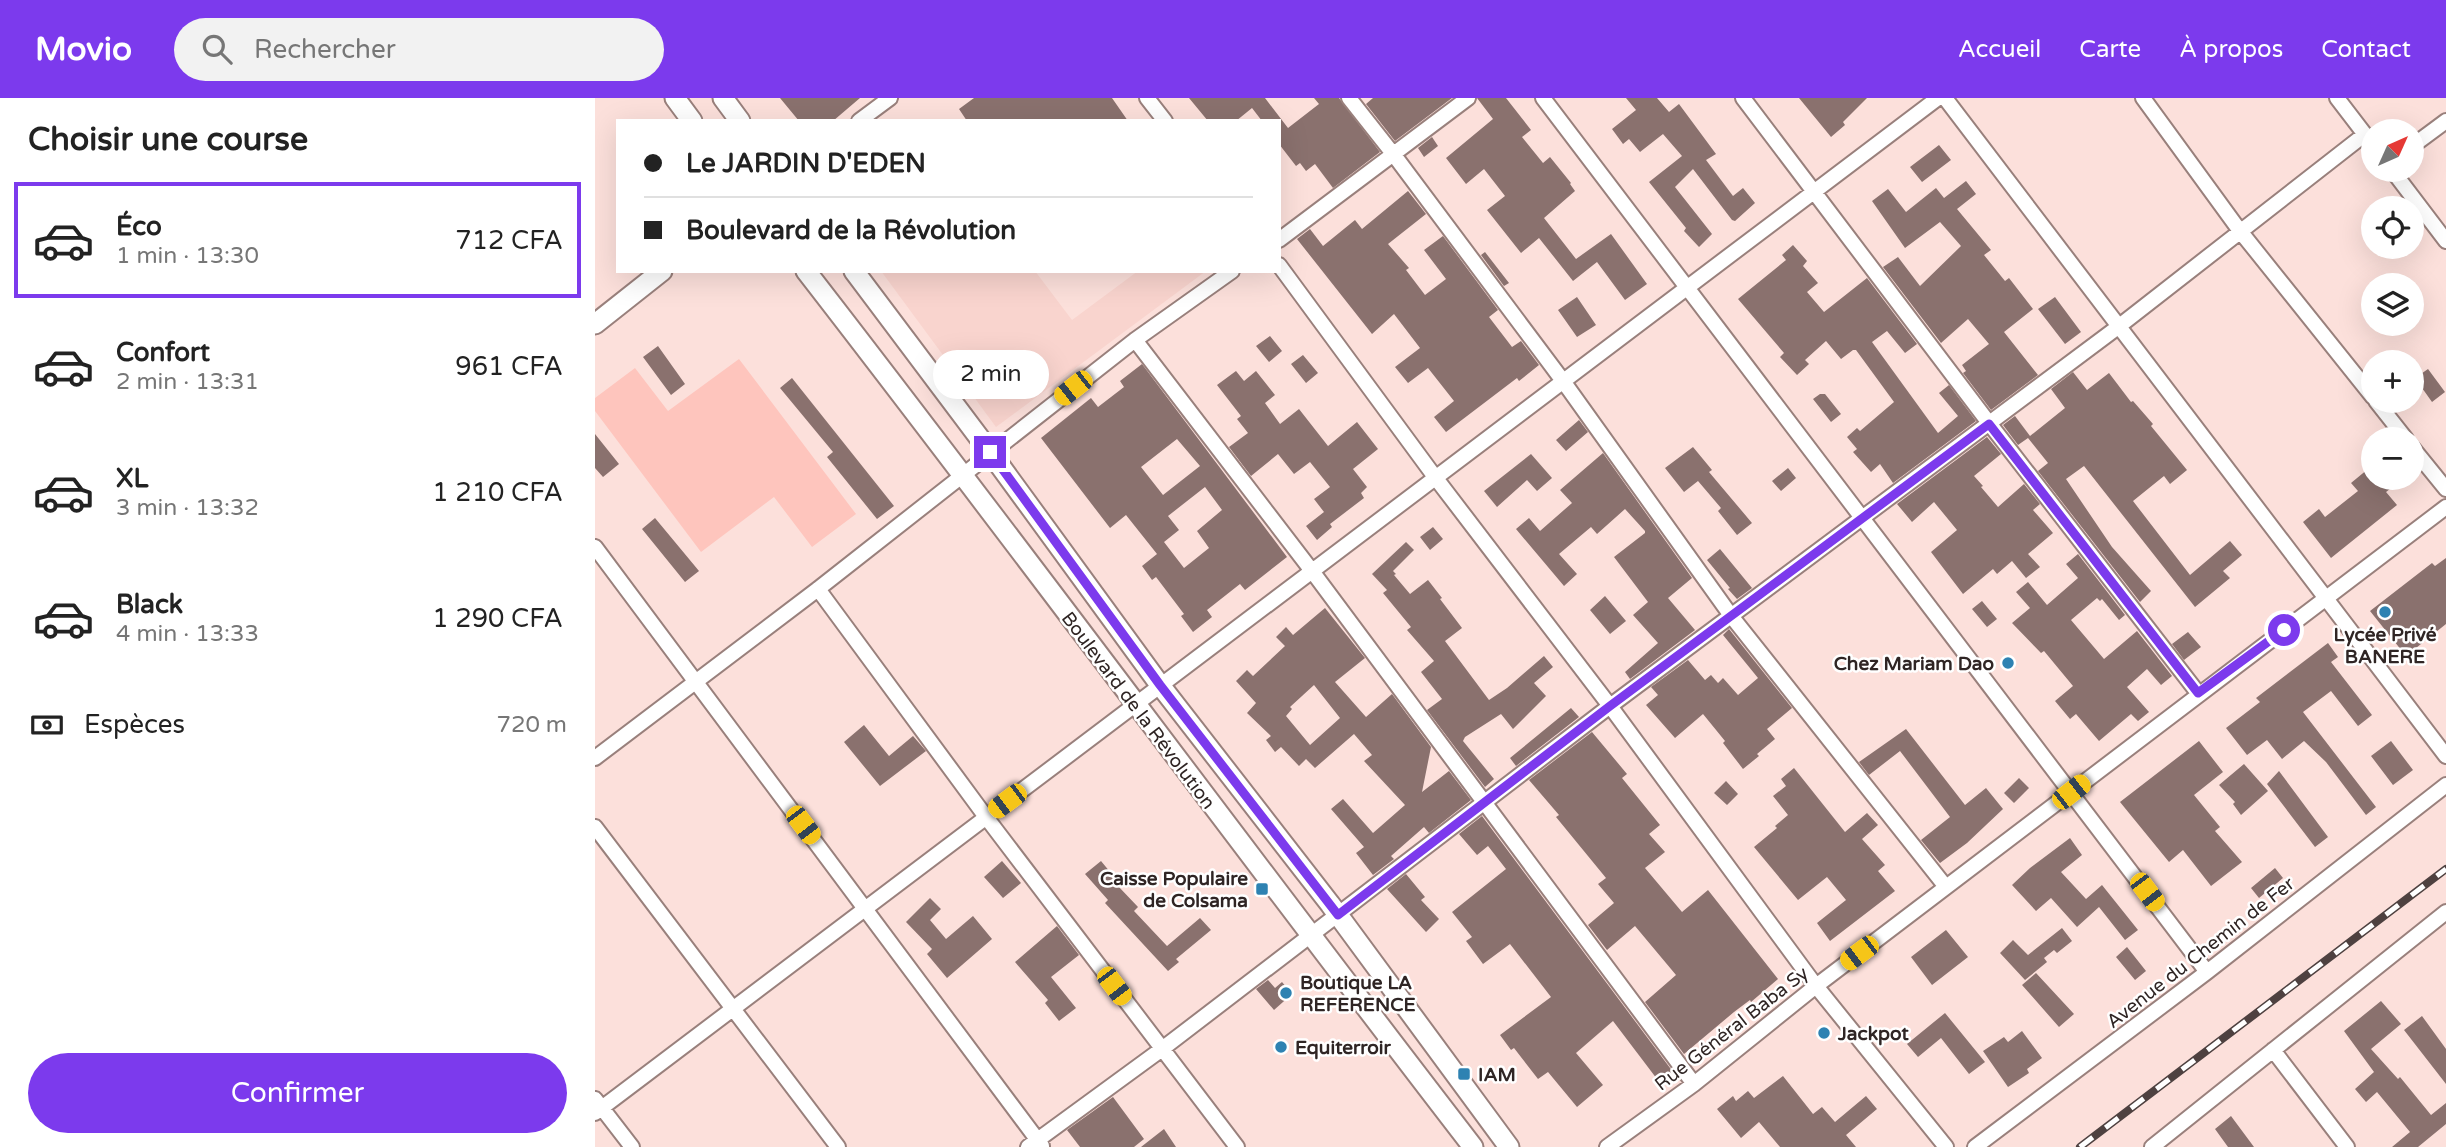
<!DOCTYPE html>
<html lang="fr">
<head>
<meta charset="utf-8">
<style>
	body { margin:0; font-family:"Varela Round",sans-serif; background:#f2f2f2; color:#222; height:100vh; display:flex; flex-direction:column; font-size:26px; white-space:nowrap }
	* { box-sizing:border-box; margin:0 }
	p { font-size:23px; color:#767676 }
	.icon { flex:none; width:38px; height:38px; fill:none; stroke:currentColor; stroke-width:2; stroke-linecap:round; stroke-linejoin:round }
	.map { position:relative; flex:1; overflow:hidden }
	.details { display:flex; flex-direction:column; background:#fff; width:595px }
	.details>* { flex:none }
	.guide { position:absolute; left:21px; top:21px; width:665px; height:154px; border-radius:0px; box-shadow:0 7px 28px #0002; display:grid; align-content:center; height:154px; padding:0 28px; background:#fff }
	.needle { width:46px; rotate:45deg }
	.buttons { position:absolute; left:1766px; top:21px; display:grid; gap:14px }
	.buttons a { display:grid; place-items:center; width:63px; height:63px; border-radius:50%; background:#fff; box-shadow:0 7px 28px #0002; font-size:35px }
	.end { position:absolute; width:32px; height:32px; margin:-16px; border:9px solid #7c3aed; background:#fff; box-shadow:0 0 0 4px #fff }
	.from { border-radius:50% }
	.bubble { position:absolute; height:49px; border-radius:24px; background:#fff; box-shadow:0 7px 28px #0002; font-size:23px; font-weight:600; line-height:49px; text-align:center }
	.car { position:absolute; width:21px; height:42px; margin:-21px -10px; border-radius:9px; box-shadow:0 0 5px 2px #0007; background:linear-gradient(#f5c518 24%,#345 0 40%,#f5c518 0 76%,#345 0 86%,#f5c518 0) }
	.guide b { display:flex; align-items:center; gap:24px; height:66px; font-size:26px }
	.guide b+b { border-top:2px solid #e0e0e0 }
	.guide i { width:18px; height:18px; background:#222 }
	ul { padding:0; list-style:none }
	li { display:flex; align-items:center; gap:21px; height:116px; margin:0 14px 10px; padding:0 14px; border:4px solid transparent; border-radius:0px }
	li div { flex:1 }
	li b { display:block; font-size:26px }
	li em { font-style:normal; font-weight:600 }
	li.on { border-color:#7c3aed }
	li>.icon { width:63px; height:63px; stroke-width:1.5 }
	h2 { padding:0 28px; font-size:32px; line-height:84px }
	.pay { display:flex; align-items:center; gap:18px; height:77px; padding:0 28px; font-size:26px }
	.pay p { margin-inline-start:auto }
	.cta { display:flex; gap:14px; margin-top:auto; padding:14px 28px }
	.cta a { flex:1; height:80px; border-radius:42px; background:#7c3aed; color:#fff; font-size:28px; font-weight:600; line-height:80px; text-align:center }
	header { display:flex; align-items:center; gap:42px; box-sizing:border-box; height:98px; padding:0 35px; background:#7c3aed; color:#fff }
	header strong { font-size:33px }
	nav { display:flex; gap:38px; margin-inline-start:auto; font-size:24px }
	.search { width:490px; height:63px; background:#f2f2f2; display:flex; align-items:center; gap:18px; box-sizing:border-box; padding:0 24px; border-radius:38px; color:#767676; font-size:26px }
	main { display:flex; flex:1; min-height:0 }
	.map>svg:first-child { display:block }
	.built { fill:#f9d4ce }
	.green { fill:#fec5bd }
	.building { fill:#8a716e; fill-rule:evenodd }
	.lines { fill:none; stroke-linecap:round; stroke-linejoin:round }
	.street-casing { stroke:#99807c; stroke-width:18 }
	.secondary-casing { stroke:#99807c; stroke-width:23 }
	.street { stroke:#fff; stroke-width:14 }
	.secondary { stroke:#fff; stroke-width:19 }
	.rail-casing { stroke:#4e4140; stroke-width:8 }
	.rail { stroke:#fff; stroke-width:5; stroke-dasharray:16; stroke-linecap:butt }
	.route { stroke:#7c3aed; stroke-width:9 }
	.poi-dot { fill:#2e82b2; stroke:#fff; stroke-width:2.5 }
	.labels { text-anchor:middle; stroke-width:5; stroke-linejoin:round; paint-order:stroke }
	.poi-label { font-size:19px; font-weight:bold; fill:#2f2524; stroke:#fff; text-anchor:start }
	.street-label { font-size:19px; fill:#2f2524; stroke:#fff }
</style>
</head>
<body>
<header>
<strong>Movio</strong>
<div class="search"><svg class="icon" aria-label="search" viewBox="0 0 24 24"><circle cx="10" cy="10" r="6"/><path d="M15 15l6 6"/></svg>Rechercher</div>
<nav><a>Accueil</a><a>Carte</a><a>À propos</a><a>Contact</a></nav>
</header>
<main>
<section class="details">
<h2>Choisir une course</h2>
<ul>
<li class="on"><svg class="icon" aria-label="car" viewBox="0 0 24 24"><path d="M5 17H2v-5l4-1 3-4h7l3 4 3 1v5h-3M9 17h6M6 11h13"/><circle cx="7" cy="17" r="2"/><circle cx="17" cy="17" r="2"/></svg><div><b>Éco</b><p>1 min · 13:30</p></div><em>712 CFA</em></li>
<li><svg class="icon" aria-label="car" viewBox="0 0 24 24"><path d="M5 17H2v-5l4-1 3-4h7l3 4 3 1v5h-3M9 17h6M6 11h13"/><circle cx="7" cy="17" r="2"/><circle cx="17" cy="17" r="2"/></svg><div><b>Confort</b><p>2 min · 13:31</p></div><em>961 CFA</em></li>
<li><svg class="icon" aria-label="car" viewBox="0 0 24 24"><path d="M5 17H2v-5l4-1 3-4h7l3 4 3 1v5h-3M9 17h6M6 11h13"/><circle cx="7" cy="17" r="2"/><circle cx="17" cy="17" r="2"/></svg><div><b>XL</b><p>3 min · 13:32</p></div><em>1 210 CFA</em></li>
<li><svg class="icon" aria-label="car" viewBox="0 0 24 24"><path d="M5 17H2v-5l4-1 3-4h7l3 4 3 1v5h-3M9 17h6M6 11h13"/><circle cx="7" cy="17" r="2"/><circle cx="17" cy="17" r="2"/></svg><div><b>Black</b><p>4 min · 13:33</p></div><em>1 290 CFA</em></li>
</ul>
<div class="pay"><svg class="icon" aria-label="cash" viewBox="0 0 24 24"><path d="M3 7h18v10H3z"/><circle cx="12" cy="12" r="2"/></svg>Espèces<p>720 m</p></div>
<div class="cta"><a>Confirmer</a></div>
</section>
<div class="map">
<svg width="1851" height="1049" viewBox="0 0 1851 1049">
	<rect width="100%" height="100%" fill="#fce0db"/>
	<path class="built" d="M286 173H440L477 222 543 173H611L401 329Z"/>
	<path class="green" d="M144 261 261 416 217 449 179 399 106 454 0 313V300L40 270 73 313Z"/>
	<path class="building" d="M185 0H265L238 23H204Z
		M379 0H517L533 23H372L364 11Z
		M594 0H670L693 30 724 6 719 0H744L785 54 738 90 720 66 711 73 705 65 701 68 684 46V23H667L657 10 641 23H613Z
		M778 0H857L800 43 771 6Z
		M882 0H911L936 32 927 39 948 65 955 59 976 85 975 86 980 93 949 120 981 161 1016 136 1052 186 1030 202 1002 164 978 183 944 140 926 155 892 112 910 98 889 71 871 86 851 60 898 21Z
		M1031 0H1062L1074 14 1084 6 1121 56 1111 62 1138 98 1148 90 1160 105 1140 123 1137 122 1098 71 1080 89 1117 136 1104 149 1089 133 1091 130 1054 84 1087 58 1068 36 1045 54 1034 41 1028 46 1017 31 1041 12Z
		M1204 0H1272L1248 24 1250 27 1236 39Z
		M837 39 843 48 829 59 823 50Z
		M1344 47 1356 62 1327 84 1315 69Z
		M1371 83 1381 96 1362 111 1396 152 1389 157 1410 183 1414 180 1438 211 1409 234 1443 277 1396 312 1368 275 1371 273 1367 267 1394 246 1373 221 1346 245 1288 169 1303 159 1325 188 1366 148 1345 124 1310 150 1277 103 1293 91 1311 114 1341 90 1349 100Z
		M813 93 831 116 793 146 814 170 811 172 830 197 851 181 829 152 848 138 903 212 894 219 917 249 926 243 944 267 924 283 922 280 851 334 839 319 859 303 833 270 813 285 800 269 825 250 799 216 777 236 702 141 715 131 728 148 760 122 767 131Z
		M1198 147 1212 163 1208 168 1223 185 1212 194 1229 214 1272 180 1322 246 1310 255 1292 233 1277 244 1343 335 1363 318 1344 295 1354 287 1381 323 1298 385 1285 366 1276 374 1258 354 1262 351 1252 339 1262 330 1265 333 1299 304 1261 252H1258L1246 261 1231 243 1210 262 1214 266 1202 277 1185 259 1189 255 1143 201 1191 162 1187 157Z
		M890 154 914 185 909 188 886 157Z
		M982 199 1001 227 982 239 963 212Z
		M1460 199 1486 234 1470 246 1443 211Z
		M675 238 687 253 674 264 661 248Z
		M63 248 90 286 76 297 48 259Z
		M708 257 723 275 711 285 696 266Z
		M547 266 692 459 650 492 645 486 612 512 617 519 598 534 586 518 589 516 561 479 557 482 547 468 562 456 531 417 515 430 446 340 496 300 503 309 529 289 525 283ZM582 341 605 368 568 397 546 369ZM610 389 627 412 602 433 614 450 589 470 569 444 584 432 573 418Z
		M1833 271 1850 294 1837 304 1820 280Z
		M641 273 649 283 661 273 680 297 670 305 685 326 704 311 733 348 762 324 783 351 758 371 772 389 766 395 769 400 735 426 737 429 722 442 711 428 729 414 719 401 735 389 715 364 699 376 683 356 656 378 634 349 653 335 642 321 646 318 622 287Z
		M1478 274 1492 292 1514 275 1536 304 1538 303 1558 326 1556 328 1592 372 1575 386 1569 378 1538 403 1595 477 1635 443 1647 457 1628 473 1635 480 1600 509 1489 368 1471 381 1517 449 1556 493 1545 504 1443 373 1453 365 1433 340 1423 347 1408 327 1420 318 1435 338 1470 310 1456 291Z
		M197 280 299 408 282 421 232 359 238 354 185 290Z
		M1225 296H1230L1246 316 1236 324 1218 301Z
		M984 322 993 334 971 353 961 342Z
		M0 336 24 366 8 379 0 370Z
		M1392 339 1406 356 1379 378 1388 388 1386 389 1403 409 1429 386 1445 406 1438 412 1458 435 1433 456 1445 469 1431 480 1417 463 1402 476 1398 471 1368 496 1336 454 1362 432 1339 404 1317 424 1302 406Z
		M1098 349 1117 372 1114 374 1157 425 1142 437 1123 413 1126 410 1103 383 1089 394 1070 370Z
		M1008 355 1097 480 1073 500 1100 532 1035 581 1030 574 1063 545 1038 517 1053 504 1019 459 1050 435V433L1030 411 1002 436 996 429 964 456 982 476 969 488 921 431 934 420 945 433 977 405 965 392Z
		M936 356 957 380 942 393 932 382 902 409 889 393Z
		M1193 370 1201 380 1186 393 1177 383Z
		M1773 371 1778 380H1809L1791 394 1802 407 1736 460 1708 424 1724 411 1730 419 1763 393 1756 385Z
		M60 420 104 473 90 484 47 431Z
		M838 429 848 441 835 452 825 439Z
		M811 444 819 452 798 473 801 476 799 477 815 496 833 482 847 500 845 501 867 530 850 543 894 602 912 590 949 558 958 569 939 585 951 598 918 631 906 616 870 639 868 643 899 681 890 689 832 612 847 601 826 574 839 563 812 532 816 529 788 495 792 492 777 476Z
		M1125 451 1157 490 1142 501 1133 491 1135 490 1112 462Z
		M1483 456 1530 517 1524 522 1507 501 1505 503 1502 500 1476 522 1509 561 1542 533 1577 578 1566 587 1552 571 1532 589 1554 614 1543 623 1536 616 1504 643 1481 616 1475 621 1460 603 1478 588 1449 553 1446 555 1417 525 1435 510 1421 494 1433 484 1452 507 1483 480 1471 466Z
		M1851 460V526L1811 558 1775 513 1837 465 1840 468Z
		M1010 498 1031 523 1015 536 995 512Z
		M1387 503 1402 521 1392 529 1377 511Z
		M730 510 770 560 740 584 771 619 797 596 836 649 827 694 854 673 876 702 834 735 829 729 796 758 799 761 778 777 761 755 769 749 736 711 748 701 778 735 810 707 769 663 777 657 759 636 720 670 711 661 704 668 686 649 680 654 671 642 676 638 652 615 661 605 641 583 652 572 658 578 690 548 681 539 691 529 698 537ZM719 587 745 620 715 647 691 618 697 611 695 609Z
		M1134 531 1197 610 1172 631 1180 641 1162 656 1164 658 1148 671 1128 645 1130 643 1108 616 1080 640 1051 607 1063 597 1056 589 1093 562 1110 582 1116 577 1123 585 1128 580 1143 597 1163 580 1128 537Z
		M1593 534 1606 549 1589 562 1577 546Z
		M1733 545 1743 559 1736 564 1777 617 1763 628 1736 593 1708 614 1781 709 1771 717 1731 664 1709 643 1687 661 1672 642 1652 657 1631 630 1665 604 1661 600Z
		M976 610 984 619 921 668 915 660Z
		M269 627 294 658 318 638 331 653 285 688 249 644Z
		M1311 631 1370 707 1391 690 1408 711 1372 745 1345 765 1326 742 1355 719 1305 653 1274 677 1264 664Z
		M997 634 1032 676 1027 680 1065 727 1054 736 1070 754 1050 770 1087 814 1113 792 1183 881 1156 904 1155 902 1139 914 1089 956 1050 904 1081 877 1040 828 1012 852 993 827 1019 805 1003 786 1011 780 961 719 964 717 934 682Z
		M1604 643 1628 674 1599 697 1625 729 1620 733 1647 764 1616 788 1588 752 1574 764 1525 704Z
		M1796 643 1818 672 1798 687 1776 658Z
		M1649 666 1673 693 1646 717 1638 706 1640 704 1624 687Z
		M1199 670 1250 734 1272 715 1283 727 1267 741 1290 767 1283 773 1300 793 1235 843 1222 825 1251 802 1232 779 1203 802 1159 749 1182 730 1180 728 1193 717 1178 698 1191 688 1186 681Z
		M1684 673 1733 739 1720 749 1672 686Z
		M1424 680 1434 690 1419 705 1409 695Z
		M1131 683 1143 696 1132 707 1119 695Z
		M887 718 1078 974 1065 985 1018 923 981 955 1008 987 982 1009 953 974 943 981 919 950 916 952 905 937 956 899 915 846 888 866 871 843 877 839 857 814 911 771 893 748 882 757 864 736Z
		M1475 740 1487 757 1466 774 1491 801 1507 787 1543 832 1530 842 1504 809 1482 829 1456 800 1441 813 1417 787 1435 770Z
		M407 763 426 785 408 800 389 779Z
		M506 763 525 786 523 788 543 809 539 813 572 848 605 820 616 832 581 861 584 864 573 873 510 805 513 802 490 776Z
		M1680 770 1688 780 1664 800 1656 790Z
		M811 776 830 799 826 802 844 821 831 834 792 791Z
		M335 800 346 811 335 822 351 841 378 818 397 841 352 880 332 856 337 851 311 824Z
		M462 828 484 857 456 879 481 910 464 923 450 905 453 902 420 864Z
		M1467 830 1477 843 1462 855 1459 852 1449 860 1452 864 1430 882 1405 855 1418 842 1433 857Z
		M1351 832 1373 859 1337 887 1316 859Z
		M1532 849 1551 873 1540 882 1521 859Z
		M1441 875 1479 916 1464 929 1427 887Z
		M673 882 680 890 687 884 697 896 679 912 661 891Z
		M1786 903 1806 926 1776 951 1803 981 1805 979 1836 1017 1851 1005V1026L1823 1049H1797L1815 1034 1782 994 1771 1004 1760 991 1779 974 1749 933Z
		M1350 915 1390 964 1374 976 1346 940 1323 959 1312 946Z
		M1827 918 1851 951V986L1809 932Z
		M1427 933 1447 960 1432 971 1434 975 1413 989 1388 953 1409 939 1413 944Z
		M1188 978 1218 1016 1227 1009 1240 1024 1271 998 1282 1011 1251 1037 1261 1049H1185L1164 1024 1146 1040 1122 1011 1138 998 1141 1003 1153 993 1159 1000Z
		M518 999 549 1041 539 1049H485L472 1032Z
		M1636 1018 1659 1049H1633L1620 1031Z
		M569 1031 581 1049H546Z"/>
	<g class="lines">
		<defs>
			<path id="street" d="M552 0 570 23
				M754 0 799 57 968 283 1137 519 1351 789
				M948 0 1612 874
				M1148 0 1394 325 1603 595
				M1350 0 1851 658
				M1548 0 1645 133 1778 299
				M1742 0 1778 47
				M264 23 295 0
				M1816 49 1851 23
				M1797 72 1851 143
				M684 142 873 0
				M684 167 840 379 1015 608 1221 888 1351 1049
				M540 242 717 473 1099 986
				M1781 303 1811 341
				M1816 348 1851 391
				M0 449 447 1048
				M223 491 391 719 642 1049
				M0 660 223 491 540 242 637 173
				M0 729 243 1049
				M1678 952 1752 1049
				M0 1001 37 1049
				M0 1015 1343 0
				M433 1049 567 951 1015 608 1523 229 1769 37
				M1012 1049 1099 986 1221 888 1851 409
				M1380 1049 1612 874 1851 687
				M1557 1049 1851 814"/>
			<path id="secondary" d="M80 0 97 23
				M128 0 145 23
				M211 173C436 463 654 759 878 1049
				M259 173 395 354 565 587 735 806 914 1049
				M0 226 67 173"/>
		</defs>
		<use href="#street" class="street-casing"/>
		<use href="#secondary" class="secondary-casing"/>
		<use href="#street" class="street"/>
		<use href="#secondary" class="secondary"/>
		<defs>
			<path id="rail" d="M1485 1049 1851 771"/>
		</defs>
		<use href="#rail" class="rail-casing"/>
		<use href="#rail" class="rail"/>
	</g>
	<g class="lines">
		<path class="route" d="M395 354 565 587 743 817 1015 608 1394 326 1603 595 1689 532"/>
	</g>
	<g class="poi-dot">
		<circle cx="1790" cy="514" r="7"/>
		<circle cx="1413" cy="565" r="7"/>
		<rect x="660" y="784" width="14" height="14" rx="3.5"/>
		<circle cx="691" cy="895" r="7"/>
		<circle cx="1229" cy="935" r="7"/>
		<circle cx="686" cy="949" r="7"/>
		<rect x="862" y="969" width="14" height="14" rx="3.5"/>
	</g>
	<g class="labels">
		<g class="poi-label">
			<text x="1790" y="543" text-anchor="middle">Lycée Privé<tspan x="1790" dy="22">BANERE</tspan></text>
			<text x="1399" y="572" text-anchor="end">Chez Mariam Dao</text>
			<text x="653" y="787" text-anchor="end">Caisse Populaire<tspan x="653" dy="22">de Colsama</tspan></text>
			<text x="705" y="891">Boutique LA<tspan x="705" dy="22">REFERENCE</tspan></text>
			<text x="1243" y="942">Jackpot</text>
			<text x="700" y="956">Equiterroir</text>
			<text x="883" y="983">IAM</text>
		</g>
		<g class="street-label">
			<text transform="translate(544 612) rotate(53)" y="7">Boulevard de la Révolution</text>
			<text transform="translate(1605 854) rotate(-38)" y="7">Avenue du Chemin de Fer</text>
			<text transform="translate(1136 930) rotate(-38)" y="7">Rue Général Baba Sy</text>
		</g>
	</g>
</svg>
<div class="buttons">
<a><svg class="needle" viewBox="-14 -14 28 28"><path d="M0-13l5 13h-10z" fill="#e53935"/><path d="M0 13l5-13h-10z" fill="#767676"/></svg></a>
<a><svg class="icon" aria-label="locate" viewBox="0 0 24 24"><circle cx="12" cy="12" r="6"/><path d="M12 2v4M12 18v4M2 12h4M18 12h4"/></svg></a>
<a><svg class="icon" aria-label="layers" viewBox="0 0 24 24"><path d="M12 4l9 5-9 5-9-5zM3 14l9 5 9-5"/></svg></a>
<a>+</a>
<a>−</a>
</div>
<i class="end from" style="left:1689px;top:532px"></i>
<i class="end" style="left:395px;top:354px"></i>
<div class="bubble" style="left:338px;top:252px;width:116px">2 min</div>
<i class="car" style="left:478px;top:290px;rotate:232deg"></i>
<i class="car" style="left:1476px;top:694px;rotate:52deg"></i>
<i class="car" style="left:412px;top:703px;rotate:233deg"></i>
<i class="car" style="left:208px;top:727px;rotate:143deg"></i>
<i class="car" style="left:1552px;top:794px;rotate:143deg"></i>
<i class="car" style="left:1264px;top:855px;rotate:233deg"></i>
<i class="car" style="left:519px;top:888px;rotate:143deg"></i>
<div class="guide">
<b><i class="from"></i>Le JARDIN D'EDEN</b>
<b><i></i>Boulevard de la Révolution</b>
</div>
</div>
</main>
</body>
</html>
